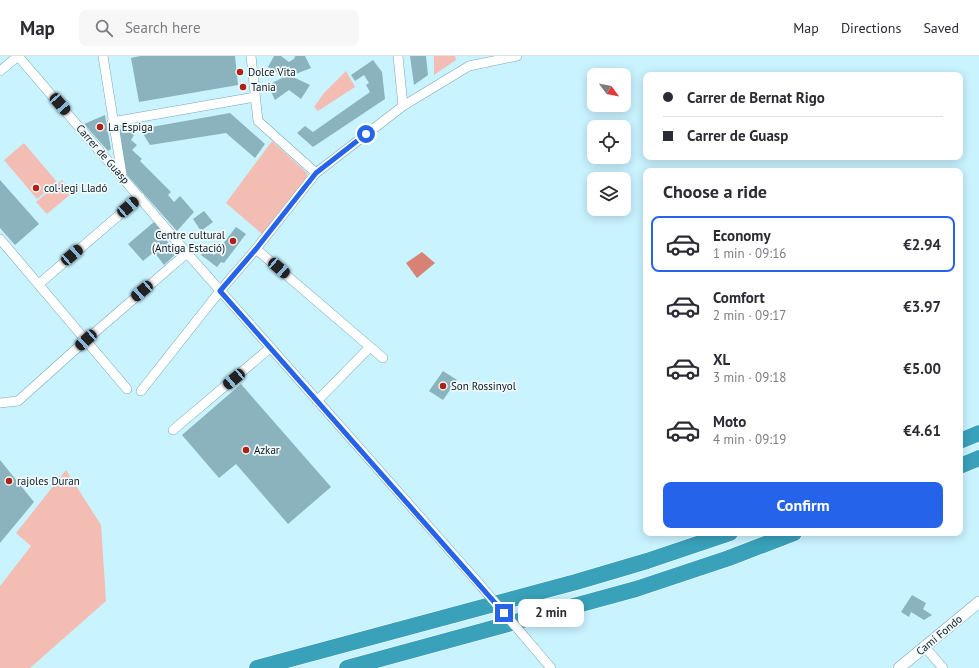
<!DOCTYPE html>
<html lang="en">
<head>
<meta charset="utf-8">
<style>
	body { margin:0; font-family:"PT Sans",sans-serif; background:#f7f7f7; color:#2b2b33; height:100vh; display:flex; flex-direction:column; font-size:15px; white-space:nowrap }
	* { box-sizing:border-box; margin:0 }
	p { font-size:13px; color:#7c7c81 }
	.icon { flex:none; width:22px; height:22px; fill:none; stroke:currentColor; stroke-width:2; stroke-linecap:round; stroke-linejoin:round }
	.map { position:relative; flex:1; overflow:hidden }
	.panel { position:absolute; left:643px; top:112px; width:320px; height:368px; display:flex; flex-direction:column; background:#fff; border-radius:8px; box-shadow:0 2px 10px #0003 }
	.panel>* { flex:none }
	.banner { position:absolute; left:643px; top:16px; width:320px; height:88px; border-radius:8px; box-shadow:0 2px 10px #0003; display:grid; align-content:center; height:88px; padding:0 20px; background:#fff }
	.needle { width:26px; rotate:122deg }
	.buttons { position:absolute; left:587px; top:12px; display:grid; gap:8px }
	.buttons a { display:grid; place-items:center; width:44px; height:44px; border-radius:8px; background:#fff; box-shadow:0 2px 10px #0003; font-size:20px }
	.end { position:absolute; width:18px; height:18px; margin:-9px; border:5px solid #2563eb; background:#fff; box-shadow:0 0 0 2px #fff }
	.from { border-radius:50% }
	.bubble { position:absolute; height:28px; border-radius:8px; background:#fff; box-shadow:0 2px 10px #0003; font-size:13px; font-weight:800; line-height:28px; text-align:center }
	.car { position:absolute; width:12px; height:24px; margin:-12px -6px; border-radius:5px; box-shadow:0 0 3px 1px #0007; background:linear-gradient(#222 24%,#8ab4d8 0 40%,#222 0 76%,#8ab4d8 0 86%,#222 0) }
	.banner b { display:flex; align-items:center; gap:14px; height:38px; font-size:15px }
	.banner b+b { border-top:1px solid #e1e1e2 }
	.banner i { width:10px; height:10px; background:#2b2b33 }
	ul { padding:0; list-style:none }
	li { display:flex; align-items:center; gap:12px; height:56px; margin:0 8px 6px; padding:0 12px; border:2px solid transparent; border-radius:8px }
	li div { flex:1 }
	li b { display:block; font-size:15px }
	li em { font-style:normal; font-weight:800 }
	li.active { border-color:#2563eb }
	li>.icon { width:36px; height:36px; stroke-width:1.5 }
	h2 { padding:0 20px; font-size:18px; line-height:48px }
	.cta { display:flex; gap:8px; margin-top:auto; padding:8px 20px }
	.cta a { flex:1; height:46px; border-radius:8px; background:#2563eb; color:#fff; font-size:16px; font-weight:800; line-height:46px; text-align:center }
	header { display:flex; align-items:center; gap:24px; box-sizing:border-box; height:56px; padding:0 20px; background:#fff; border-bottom:1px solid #e1e1e2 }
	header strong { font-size:19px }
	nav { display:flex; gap:22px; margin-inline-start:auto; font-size:14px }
	.search { width:280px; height:36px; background:#f7f7f7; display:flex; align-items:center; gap:10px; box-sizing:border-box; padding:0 14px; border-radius:8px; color:#7c7c81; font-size:15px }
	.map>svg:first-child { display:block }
	.green { fill:#f4bdb3 }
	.water { fill:#d78274 }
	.building { fill:#8bb3be }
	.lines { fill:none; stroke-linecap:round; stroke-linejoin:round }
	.minor-casing { stroke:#7da5b0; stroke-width:10 }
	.tertiary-casing { stroke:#7da5b0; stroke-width:12 }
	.motorway-casing { stroke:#fff; stroke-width:17 }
	.minor { stroke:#fff; stroke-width:9 }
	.tertiary { stroke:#fff; stroke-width:11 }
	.motorway { stroke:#39a1ba; stroke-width:16 }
	.minor-bridge-casing { stroke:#7da5b0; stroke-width:10; stroke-linecap:butt }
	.minor-bridge { stroke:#fff; stroke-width:9 }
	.route { stroke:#2563eb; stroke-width:5 }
	.poi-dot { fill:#b02114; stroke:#f1f9fc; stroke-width:1.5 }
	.labels { text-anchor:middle; stroke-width:3.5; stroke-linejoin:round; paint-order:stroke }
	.poi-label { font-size:11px; fill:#0c1c20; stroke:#f1f9fc; text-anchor:start }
	.street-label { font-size:11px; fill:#0c1c20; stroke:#f1f9fc }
</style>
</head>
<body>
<header>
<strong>Map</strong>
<div class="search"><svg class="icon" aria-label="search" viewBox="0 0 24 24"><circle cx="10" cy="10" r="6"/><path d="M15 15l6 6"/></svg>Search here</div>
<nav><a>Map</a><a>Directions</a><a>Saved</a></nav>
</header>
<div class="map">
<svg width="979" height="612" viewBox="0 0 979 612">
	<rect width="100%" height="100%" fill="#c9f3ff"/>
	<path class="green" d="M434 0H455L456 4 434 19Z
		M346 15 355 31 318 55 314 51 324 37Z
		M272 85 307 117V121L262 178 226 147Z
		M24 87 57 126 37 143 4 104Z
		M62 124 72 137 47 158 36 146Z
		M66 414 101 469 106 545 30 612H0V530L31 490 16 477Z"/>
	<path class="water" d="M422 196 435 207 417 222 406 207Z"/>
	<path class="building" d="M140 0H235L238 29 139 46 131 2Z
		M274 0H281L289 6 295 2 294 1 296 0H305L311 12 293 19V21L310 29 301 43 289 34 275 44 268 29 284 21V20L268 11Z
		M410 0H426L428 19 414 29Z
		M373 4 382 16 385 43 313 91 297 77 305 70 313 76 370 36 366 29 369 27 364 19 355 25 351 19Z
		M230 57 265 88 255 102 226 77 150 89 140 73Z
		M105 59 111 93 108 95 84 68Z
		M128 72 134 79 131 84 137 89 132 94 142 103 140 105 171 136 168 139 174 146 180 140 194 156 177 175 127 119 118 73Z
		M0 124 39 168 15 189 0 172Z
		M204 155 213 166 201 175 193 163Z
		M154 166 169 183 167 185 177 197 164 209 154 196 143 205 128 188Z
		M236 171 246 178 224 207 221 206 217 211 201 199 205 193 214 199Z
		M443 315 457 324 443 344 429 335Z
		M241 328 331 431 288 468 236 408 219 422 182 379Z
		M0 404 34 446 0 487Z
		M912 539 926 547 923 553 932 559 924 564 911 556 909 561 901 556Z"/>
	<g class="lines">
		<defs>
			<path id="minor" d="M18 0 187 197 475 523
				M103 0 122 119
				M251 0 258 65 316 117
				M398 0 403 50
				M0 15 18 0
				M112 66 255 41
				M0 183 127 333
				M256 193 316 117 403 50 469 10 517 0
				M39 228 140 141
				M141 335 220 235 256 193 383 302
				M317 345 370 291
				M0 347 18 345 86 284 187 197
				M173 374 270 292
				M925 591 943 612
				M534 592 551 612"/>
			<path id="tertiary" d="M899 612 979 546"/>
			<path id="motorway" d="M960 385 979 377
				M960 410 979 402
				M257 612 576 526 647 505 730 477
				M347 612 636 533 729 502 794 477"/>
		</defs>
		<use href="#minor" class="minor-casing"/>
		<use href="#tertiary" class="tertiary-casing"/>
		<use href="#motorway" class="motorway-casing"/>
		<use href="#minor" class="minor"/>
		<use href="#tertiary" class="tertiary"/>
		<use href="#motorway" class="motorway"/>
		<defs>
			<path id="minor-bridge" d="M475 523 534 592"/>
		</defs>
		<use href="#minor-bridge" class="minor-bridge-casing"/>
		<use href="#minor-bridge" class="minor-bridge"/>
	</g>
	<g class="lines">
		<path class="route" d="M366 78 316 117 256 193 220 235 504 557"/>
	</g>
	<g class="poi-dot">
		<circle cx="240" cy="16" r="4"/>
		<circle cx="243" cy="31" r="4"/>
		<circle cx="100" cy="71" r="4"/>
		<circle cx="36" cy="132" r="4"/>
		<circle cx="233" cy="185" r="4"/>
		<circle cx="443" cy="330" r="4"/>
		<circle cx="246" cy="394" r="4"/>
		<circle cx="9" cy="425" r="4"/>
	</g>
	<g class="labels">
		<g class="poi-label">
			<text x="248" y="20">Dolce Vita</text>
			<text x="251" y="35">Tania</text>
			<text x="108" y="75">La Espiga</text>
			<text x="44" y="136">col·legi Lladó</text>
			<text x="225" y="183" text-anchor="end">Centre cultural<tspan x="225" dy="13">(Antiga Estació)</tspan></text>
			<text x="451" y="334">Son Rossinyol</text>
			<text x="254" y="398">Azkar</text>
			<text x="17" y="429">rajoles Duran</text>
		</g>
		<g class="street-label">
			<text transform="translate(103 98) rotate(49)" y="4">Carrer de Guasp</text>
			<text transform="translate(939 579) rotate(-40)" y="4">Camí Fondo</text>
		</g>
	</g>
</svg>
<div class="buttons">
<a><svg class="needle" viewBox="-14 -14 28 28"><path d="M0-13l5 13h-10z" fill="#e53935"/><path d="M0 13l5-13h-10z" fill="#7c7c81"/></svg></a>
<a><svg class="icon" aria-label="locate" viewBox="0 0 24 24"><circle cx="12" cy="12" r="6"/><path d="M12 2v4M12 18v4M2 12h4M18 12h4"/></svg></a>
<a><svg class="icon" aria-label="layers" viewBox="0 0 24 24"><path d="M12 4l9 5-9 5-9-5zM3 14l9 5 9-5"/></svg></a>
</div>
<i class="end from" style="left:366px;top:78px"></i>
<i class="end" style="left:504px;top:557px"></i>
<div class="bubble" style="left:518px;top:543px;width:66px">2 min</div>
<i class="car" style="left:60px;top:48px;rotate:139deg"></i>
<i class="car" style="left:128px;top:151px;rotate:49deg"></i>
<i class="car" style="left:72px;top:199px;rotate:49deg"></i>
<i class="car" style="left:279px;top:212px;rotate:131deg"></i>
<i class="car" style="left:142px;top:235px;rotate:229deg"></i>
<i class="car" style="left:86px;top:284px;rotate:228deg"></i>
<i class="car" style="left:234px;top:323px;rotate:230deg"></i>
<div class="banner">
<b><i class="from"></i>Carrer de Bernat Rigo</b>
<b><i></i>Carrer de Guasp</b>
</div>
<section class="panel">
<h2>Choose a ride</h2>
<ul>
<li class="active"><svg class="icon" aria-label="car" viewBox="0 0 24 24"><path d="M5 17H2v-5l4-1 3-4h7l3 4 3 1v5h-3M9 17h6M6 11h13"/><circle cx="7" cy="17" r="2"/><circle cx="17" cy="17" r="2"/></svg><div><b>Economy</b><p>1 min · 09:16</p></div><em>€2.94</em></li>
<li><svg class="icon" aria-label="car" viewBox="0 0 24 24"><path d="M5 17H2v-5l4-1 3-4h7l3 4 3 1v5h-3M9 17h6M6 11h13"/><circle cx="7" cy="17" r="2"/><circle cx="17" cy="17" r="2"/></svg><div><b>Comfort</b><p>2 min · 09:17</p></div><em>€3.97</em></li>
<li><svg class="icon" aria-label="car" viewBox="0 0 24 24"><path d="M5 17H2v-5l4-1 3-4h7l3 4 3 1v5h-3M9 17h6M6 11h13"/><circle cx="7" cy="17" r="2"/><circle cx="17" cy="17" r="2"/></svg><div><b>XL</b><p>3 min · 09:18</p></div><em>€5.00</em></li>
<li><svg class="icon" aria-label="car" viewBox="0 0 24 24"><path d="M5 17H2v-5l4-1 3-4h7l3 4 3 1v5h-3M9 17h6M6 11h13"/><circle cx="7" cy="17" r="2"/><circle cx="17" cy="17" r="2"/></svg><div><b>Moto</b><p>4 min · 09:19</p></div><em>€4.61</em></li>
</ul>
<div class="cta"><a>Confirm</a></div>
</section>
</div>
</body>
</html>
